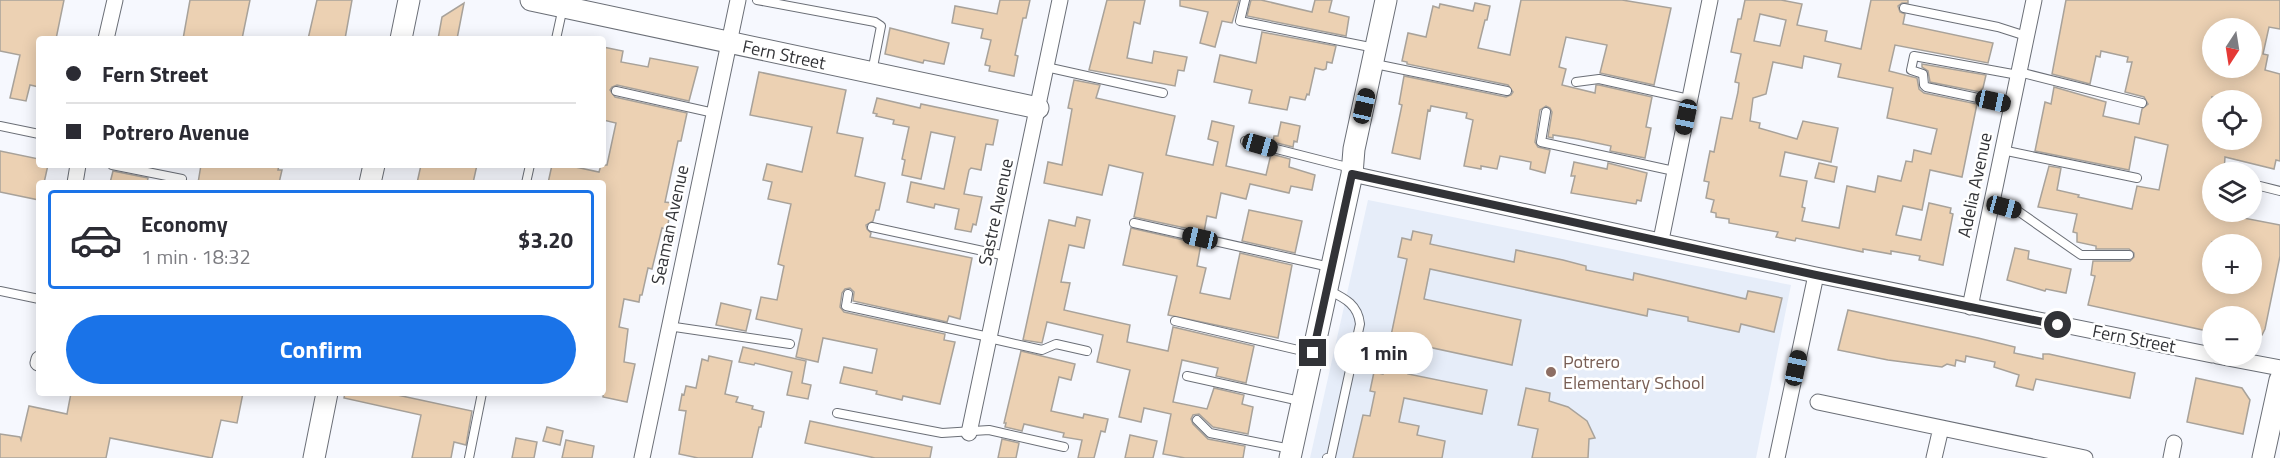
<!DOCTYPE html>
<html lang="en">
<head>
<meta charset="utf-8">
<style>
	body { margin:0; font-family:"Titillium Web",sans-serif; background:#f2f2f3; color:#2b2b33; height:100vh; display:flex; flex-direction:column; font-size:22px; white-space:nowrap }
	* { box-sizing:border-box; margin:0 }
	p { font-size:20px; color:#7c7c81 }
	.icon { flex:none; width:33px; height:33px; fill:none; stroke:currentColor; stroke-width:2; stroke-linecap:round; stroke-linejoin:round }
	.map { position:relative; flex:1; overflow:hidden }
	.side { position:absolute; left:36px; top:180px; width:570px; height:216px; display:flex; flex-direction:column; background:#fff; border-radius:6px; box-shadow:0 3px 15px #0003 }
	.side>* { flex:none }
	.guide { position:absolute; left:36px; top:36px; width:570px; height:132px; border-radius:6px; box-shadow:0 3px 15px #0003; display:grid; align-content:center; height:132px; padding:0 30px; background:#fff }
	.needle { width:39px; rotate:192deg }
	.tools { position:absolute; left:2202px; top:18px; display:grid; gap:12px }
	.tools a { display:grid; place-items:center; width:60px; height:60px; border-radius:50%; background:#fff; box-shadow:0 3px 15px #0003; font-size:30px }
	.end { position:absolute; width:27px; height:27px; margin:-14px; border:8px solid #323337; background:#fff; box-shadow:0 0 0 3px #fff }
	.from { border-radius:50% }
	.bubble { position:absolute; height:42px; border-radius:21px; background:#fff; box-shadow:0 3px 15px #0003; font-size:20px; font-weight:700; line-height:42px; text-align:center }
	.car { position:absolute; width:18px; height:36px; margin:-18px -9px; border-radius:8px; box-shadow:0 0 4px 2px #0007; background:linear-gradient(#222 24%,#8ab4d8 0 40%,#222 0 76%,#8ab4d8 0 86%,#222 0) }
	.guide b { display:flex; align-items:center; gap:21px; height:57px; font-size:22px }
	.guide b+b { border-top:2px solid #e1e1e2 }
	.guide i { width:15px; height:15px; background:#2b2b33 }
	ul { padding:10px 0 0; list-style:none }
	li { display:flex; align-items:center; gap:18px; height:99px; margin:0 12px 9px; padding:0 18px; border:3px solid transparent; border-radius:6px }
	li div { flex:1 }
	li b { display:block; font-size:22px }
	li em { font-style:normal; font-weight:700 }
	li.current { border-color:#1a73e8 }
	li>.icon { width:54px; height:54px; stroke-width:1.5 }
	.button { display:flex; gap:12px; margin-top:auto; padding:12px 30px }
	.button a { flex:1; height:69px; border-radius:36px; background:#1a73e8; color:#fff; font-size:24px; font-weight:700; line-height:69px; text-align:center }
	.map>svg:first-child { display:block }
	.built { fill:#e6edf9 }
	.building { fill:#ecd1b3; stroke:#a8a29a; stroke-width:1.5; fill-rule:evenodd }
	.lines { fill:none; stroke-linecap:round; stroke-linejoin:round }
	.lane-casing { stroke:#6b6f77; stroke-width:10 }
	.street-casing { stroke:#6b6f77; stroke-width:17 }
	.secondary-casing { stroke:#6b6f77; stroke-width:23 }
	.lane { stroke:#fff; stroke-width:8 }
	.street { stroke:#fff; stroke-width:15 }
	.secondary { stroke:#fff; stroke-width:21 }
	.route { stroke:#323337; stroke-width:8 }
	.education-dot { fill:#8d6e63; stroke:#fff; stroke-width:2 }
	.labels { text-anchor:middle; stroke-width:5; stroke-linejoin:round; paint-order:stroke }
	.street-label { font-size:18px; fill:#323337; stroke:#fff }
	.education-label { font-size:18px; fill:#785e54; stroke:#fff; text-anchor:start }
</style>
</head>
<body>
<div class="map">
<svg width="2280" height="458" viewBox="0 0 2280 458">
	<rect width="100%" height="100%" fill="#f6f8fe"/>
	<path class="built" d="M1368 200 1791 285 1756 458H1310Z"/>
	<path class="building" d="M0 0H64L56 39H39V87L30 85 26 101 10 98 20 55 0 51Z
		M190 0H250L242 39H183Z
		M317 0H352L345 39H308Z
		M1000 0H1030L1026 18H1023L1015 55 1018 56 1014 76 989 71 990 66 985 65 991 40 981 38 983 29 952 23 955 6 997 14Z
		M1107 0H1145L1140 24 1134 22 1127 58 1152 63 1154 51 1187 57 1184 71 1178 70 1175 86 1089 70Z
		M1180 0H1239L1232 23 1222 21 1215 47 1200 43 1208 12 1180 6Z
		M1251 0H1261L1312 12 1315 0H1332L1329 12 1349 17 1346 36 1247 16Z
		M1521 0H1622L1671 8 1654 85 1600 73 1607 45 1566 37 1559 67 1566 69 1562 85 1595 93 1596 85H1599L1652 97 1646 127 1651 128 1645 158 1610 151 1611 146 1578 139 1553 135V138L1548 137 1552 112 1550 108 1546 106 1540 110 1535 142 1538 147 1550 150 1545 173 1530 169 1531 162 1500 156 1497 169 1481 166V169L1464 166 1473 120 1466 118 1467 113 1431 106 1430 111 1428 110 1420 159 1392 153 1402 105 1399 104 1404 76 1506 97 1511 95 1513 92 1508 85 1407 64V62L1402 61 1408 33 1426 37 1433 6 1439 8 1440 4 1473 11 1475 3 1490 6 1487 20H1485L1478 48 1510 55Z
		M1745 0H1781L1802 4 1797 25 1827 31 1825 41 1861 49 1871 0H1908V3H1902L1898 6 1900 12 1905 14 1903 24 1993 43 1988 63 1895 45 1889 71 1917 78 1919 89 1924 93 1977 104 1962 177 1930 170 1922 210 1903 206 1896 235 1921 240 1929 203 1951 208 1950 213 1953 214 1943 265 1919 260 1920 256 1891 251V254L1863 249V252L1796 238 1795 241 1776 237 1778 232 1729 223V219L1716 217V213L1711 212 1714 200 1706 198 1709 182 1704 181 1710 151 1714 152 1721 117 1732 119 1738 92 1739 83 1735 82 1741 54 1731 52 1738 19H1741ZM1760 14 1786 20 1780 46 1754 41ZM1804 56 1841 64 1838 77 1893 88 1887 118 1937 129 1931 154 1914 150 1912 162 1906 161 1901 181 1878 176 1875 192 1847 186 1839 228 1802 221 1805 208 1802 207 1807 181 1780 176 1785 152 1831 162 1838 128 1803 121 1797 139 1759 128 1760 123 1750 121 1753 98 1766 94 1773 62 1802 68Z
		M2066 0H2280V29L2269 27 2263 54 2268 55 2265 70 2280 74V161L2276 160 2274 169 2225 157 2224 172H2212V212L2280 225V256L2265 329 2262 335 2252 343V316H2212V332L2088 305 2095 276 2091 275 2093 261H2130L2134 257V253L2129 249H2096V246L2077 242V233L2073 232 2077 214 2038 207 2049 166 2061 168 2057 190 2079 195 2078 197 2132 209 2137 186 2159 190 2168 145 2135 137 2129 170 2035 151 2045 102 2051 104 2054 87 2106 102 2103 116 2139 124 2142 109 2148 104 2144 97 2125 92 2132 62H2127L2128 57 2101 51 2100 57 2096 56 2090 84 2052 74ZM2212 28H2252V68H2212ZM2212 97 2230 100H2252V140H2212ZM2212 242 2226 244H2252V284H2212Z
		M464 3 457 39H438L442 17Z
		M890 28 949 43 944 64 924 60 923 63 885 54Z
		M1262 32 1336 46 1332 63 1327 62 1326 69 1323 70 1315 68 1309 95 1307 94 1305 100 1290 97 1287 110 1249 103 1252 90 1214 82 1220 55 1256 63Z
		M603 47 623 51 621 62 648 67 650 58 698 67 689 101 617 85 612 87 610 90 615 97 687 113 681 141H678L665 202 672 203 667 229 662 228 652 269 648 268 642 295H640L639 302 624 299 619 327 628 329 624 362 635 364 627 402 603 397V183H548L552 165H566L599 172 601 165H607L616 123 603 120Z
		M1922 64 1986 75 1983 88 1980 92 1930 82 1928 71 1922 67Z
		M759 72 846 90 837 133 863 138 855 176 885 183 879 210H876L873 221 866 225 867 229 871 233 870 237 972 258 960 319 949 316 947 322 853 301 854 292 850 288 845 289 842 293 840 307 844 312 945 334 944 340 955 342 940 404 903 396 902 400 876 394 877 391 840 383 844 367 872 373 877 349 823 338 818 362 796 357 802 329 756 319 761 297 777 300 784 266 778 264 791 204 768 199 772 182 763 180 767 164 802 172 812 127 750 115Z
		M1074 80 1100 85 1096 98 1175 116 1166 155 1213 165 1218 142 1208 139 1212 121 1234 126 1226 166 1266 175 1271 154 1290 159 1289 167 1315 175 1312 190 1291 186 1289 193 1250 184 1246 199 1221 193 1216 218 1207 216 1204 232 1134 217 1143 173 1109 165 1102 195 1044 183 1048 162 1062 165 1072 109 1068 108Z
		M877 98 920 108 921 104 998 120 993 145 986 144 981 170 971 168 969 170 964 194 982 197 976 225 973 224 971 232 955 229 959 209 935 204 934 208 907 202 911 182 944 189 955 137 931 132 921 179 902 175 905 160 902 159 909 127 893 124 894 120 876 116 877 114 873 113Z
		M1281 122 1300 126 1297 142 1294 141 1293 147 1273 142 1274 136H1278Z
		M0 151 39 159V165H48L44 183H39V200L0 192Z
		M1574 162 1607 169 1608 163 1647 173 1641 201 1637 200 1636 204 1571 193 1575 176H1571Z
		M1819 163 1837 167 1834 182 1815 178Z
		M201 165H279L278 170H282L279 183H198Z
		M421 165H477L473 183H417Z
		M113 171 148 178 147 183H110Z
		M1249 210 1302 221 1295 253 1242 241Z
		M1077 217 1090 220 1084 248 1069 245 1061 282 1070 283 1064 310 1130 325 1127 342 1168 351 1173 327 1254 346 1246 383 1216 376 1218 368 1182 360 1173 402 1207 409 1214 388 1244 395 1242 404 1253 407 1248 434 1213 427 1199 414 1193 415 1191 419 1193 424 1208 439 1245 446 1243 458H1185L1163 454 1171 414 1144 408 1141 422 1119 417 1130 370 1097 362 1103 335 1047 322 1042 343 1023 340 1049 220 1075 226Z
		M1131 228 1201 244 1197 266 1206 268 1200 293 1230 299 1240 253 1292 265 1278 338 1168 315 1177 276 1123 265Z
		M1413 231 1432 235 1430 244 1514 262 1516 250 1563 260 1586 266V270L1633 280 1634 273 1746 299 1748 291 1782 298 1774 332 1741 324 1739 332 1688 321V317L1648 309 1647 316 1430 269 1424 299 1521 320 1512 365 1414 344 1408 374 1487 390 1482 414 1404 398 1399 422 1419 426 1417 435 1445 441 1442 458H1353L1363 415 1370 416 1375 392 1370 391 1374 372 1383 374 1407 259 1398 257 1402 238 1411 240Z
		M2015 248 2029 251 2028 259 2071 269 2066 293 2046 289 2045 291 2007 280Z
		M721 303 751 310 746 331 716 325Z
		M1848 310 1978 338 2015 347 2014 353 2043 359V354H2049L2135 373 2130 398 2036 379 2033 390 2016 386 2019 375 1994 367 1995 362 1966 356 1965 362 1956 360 1955 366 1947 364 1942 367 1888 360 1838 350Z
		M743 347 806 361 802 383 811 385 808 399 787 395 792 372 755 363 754 365 739 362Z
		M1021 351 1075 364 1071 380 1059 377 1051 411 1083 418 1084 414 1108 419 1105 432 1101 431 1094 458H1078L1082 440 1063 437 1064 433 1024 424 1022 431 1005 427 1006 423H1004Z
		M709 356 732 361 725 394 738 397 736 402 753 406 752 409 764 412 761 427H759L752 458H698L679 454 686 411 679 410 682 394 684 395 686 386 696 388 702 359 708 361Z
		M2196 378 2242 388 2250 400 2243 434 2187 422Z
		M1526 388 1550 393 1549 401 1568 407 1587 421 1595 438 1589 439 1588 458H1532L1538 429 1518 425Z
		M71 393H243L237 423 221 420 212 458 110 438 106 458H0V434L20 437 21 440 29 406 67 414Z
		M345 393H388L472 411 466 445 454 442 451 458H412L421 415 344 398Z
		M810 421 932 447 930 458H875L805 443Z
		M547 427 563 431 560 445 543 441Z
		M1130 435 1157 441 1153 458H1125Z
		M516 438 537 442 534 458H512Z
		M1002 439 1019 443 1016 458H998Z
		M566 440 594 446 592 458H562Z"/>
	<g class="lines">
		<defs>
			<path id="lane" d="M757 0 875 22 881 26 872 72
				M1245 0 1240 21 1375 48
				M1904 8 1998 27 2026 36
				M556 39 563 7
				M1375 64 1507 91
				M1046 67 1163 93
				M2019 72 2142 103
				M1576 82 1599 79 1689 99
				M616 91 714 113
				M2011 105 1926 87 1924 85 1923 74 1911 70 1914 56 2018 75
				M1546 112 1541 142 1674 171
				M0 126 39 134
				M1245 141 1351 168
				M2002 150 2137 178
				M112 165 182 179
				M526 183 530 165
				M2252 184 2280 191
				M1990 203 2018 211 2081 255H2129
				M1134 223 1330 267
				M872 227 1006 256
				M0 291 39 299
				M848 294 846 306 989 337
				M1175 321 1311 353
				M668 326 790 344
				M989 338 1042 350 1056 344 1087 351
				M1187 376 1300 401
				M837 413 942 433 989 430 1064 447
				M1197 420 1210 433 1291 449
				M469 458 482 393
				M1327 458 1331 457 1360 324C1358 304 1344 298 1328 290"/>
			<path id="street" d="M106 39 115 0
				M1352 174 1816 275 2212 355
				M75 183 78 165
				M1661 240 1710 0
				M1970 307 2034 0
				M2217 356 2280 368
				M38 363 39 359
				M1818 402 2085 458
				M969 433 1060 0
				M642 458 738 0
				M1777 458 1816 275
				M1934 458 1941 428
				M2171 458 2174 443"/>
			<path id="secondary" d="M531 0 1038 108
				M401 39 409 0
				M370 183 374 165
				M314 458 327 393
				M1290 458 1352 174 1354 149 1386 0
				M2263 458 2280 380"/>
		</defs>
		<use href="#lane" class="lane-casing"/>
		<use href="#street" class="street-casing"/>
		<use href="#secondary" class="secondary-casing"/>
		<use href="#lane" class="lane"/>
		<use href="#street" class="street"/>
		<use href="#secondary" class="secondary"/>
	</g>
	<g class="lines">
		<path class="route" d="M1313 353 1352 174 1816 275 2058 325"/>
	</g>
	<circle class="education-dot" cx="1551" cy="372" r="6"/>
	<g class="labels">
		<g class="street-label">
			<text transform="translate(784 55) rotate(12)" y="6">Fern Street</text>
			<text transform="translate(1975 185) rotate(-78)" y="6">Adelia Avenue</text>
			<text transform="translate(996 212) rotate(-78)" y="6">Sastre Avenue</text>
			<text transform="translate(670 225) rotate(-78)" y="6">Seaman Avenue</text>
			<text transform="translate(2134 339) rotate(11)" y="6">Fern Street</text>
		</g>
		<g class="education-label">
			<text x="1563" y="368">Potrero<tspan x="1563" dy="21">Elementary School</tspan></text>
		</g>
	</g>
</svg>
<div class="tools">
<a><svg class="needle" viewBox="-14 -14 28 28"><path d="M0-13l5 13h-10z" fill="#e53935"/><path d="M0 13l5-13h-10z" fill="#7c7c81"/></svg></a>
<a><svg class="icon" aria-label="locate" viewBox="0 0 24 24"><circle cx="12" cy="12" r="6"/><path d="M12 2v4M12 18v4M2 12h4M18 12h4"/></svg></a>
<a><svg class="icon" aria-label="layers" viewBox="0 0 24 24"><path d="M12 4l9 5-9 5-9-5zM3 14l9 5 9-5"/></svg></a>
<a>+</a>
<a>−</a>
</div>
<i class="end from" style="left:2058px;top:325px"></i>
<i class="end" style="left:1313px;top:353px"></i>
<div class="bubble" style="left:1334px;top:332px;width:99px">1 min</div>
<i class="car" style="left:1993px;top:101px;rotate:102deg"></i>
<i class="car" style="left:1364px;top:106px;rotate:13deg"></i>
<i class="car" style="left:1686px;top:117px;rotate:192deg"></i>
<i class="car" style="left:1260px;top:145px;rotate:106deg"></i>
<i class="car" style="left:2004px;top:207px;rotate:105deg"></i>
<i class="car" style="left:1200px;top:238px;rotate:283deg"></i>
<i class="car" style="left:1796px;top:368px;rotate:12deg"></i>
<div class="guide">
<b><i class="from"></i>Fern Street</b>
<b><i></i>Potrero Avenue</b>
</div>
<section class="side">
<ul>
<li class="current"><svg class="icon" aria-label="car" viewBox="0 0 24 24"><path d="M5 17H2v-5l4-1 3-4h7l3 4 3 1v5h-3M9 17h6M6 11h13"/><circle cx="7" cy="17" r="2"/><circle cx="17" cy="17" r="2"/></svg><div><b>Economy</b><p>1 min · 18:32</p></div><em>$3.20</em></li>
</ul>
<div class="button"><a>Confirm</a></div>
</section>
</div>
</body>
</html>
